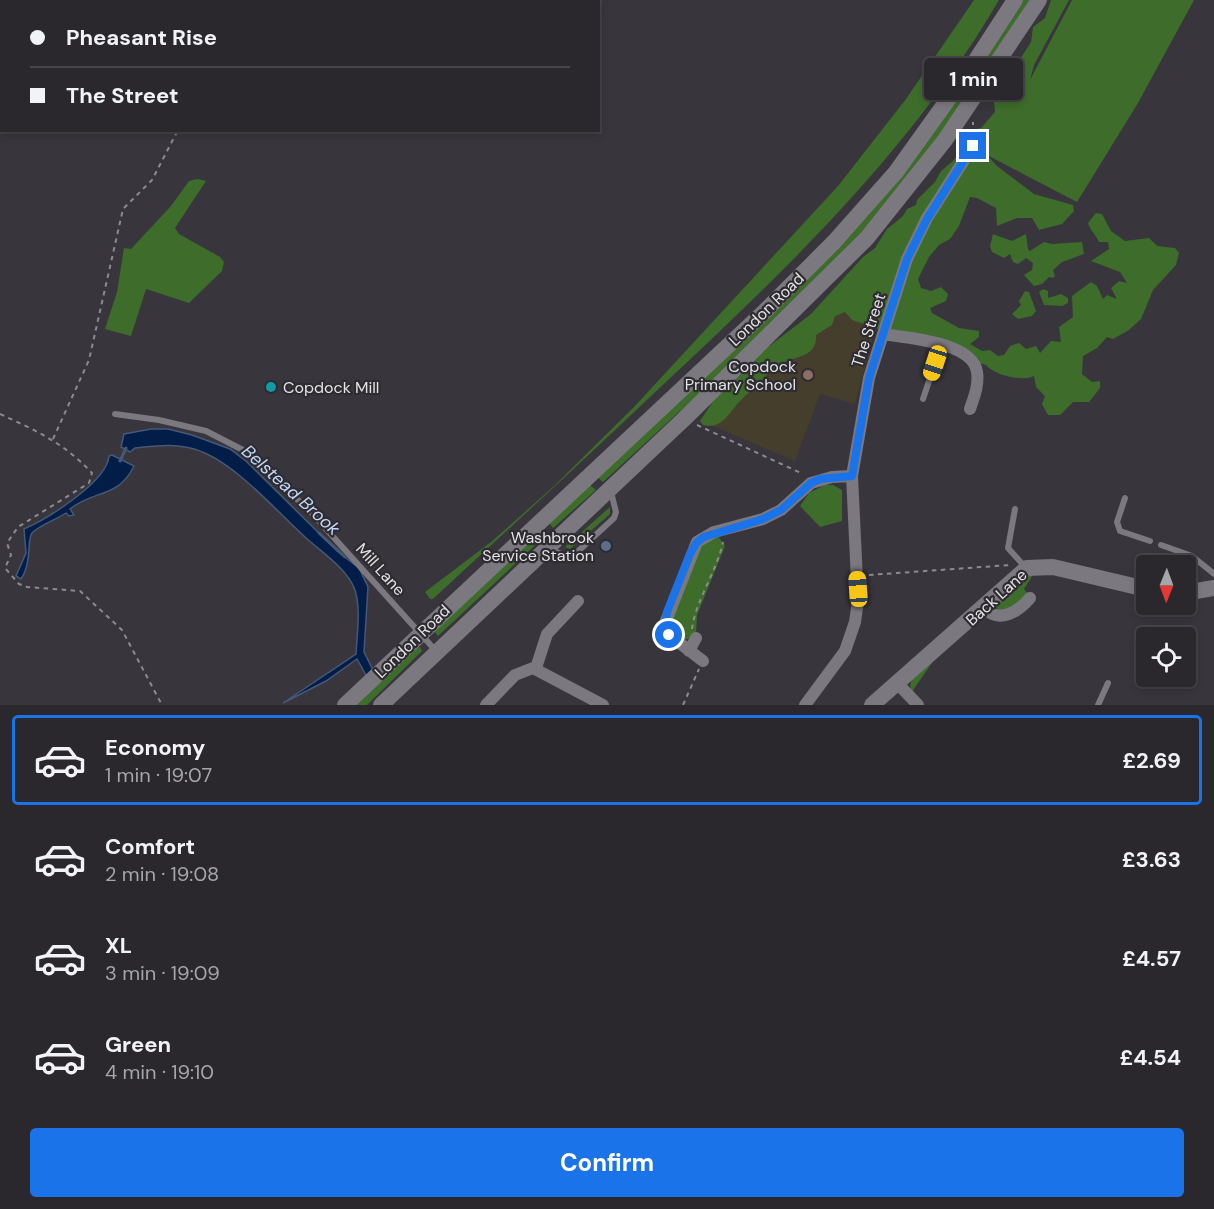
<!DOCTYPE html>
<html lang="en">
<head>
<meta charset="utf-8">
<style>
	body { margin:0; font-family:"DM Sans",sans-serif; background:#323035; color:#f1f3f6; height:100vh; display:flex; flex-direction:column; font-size:22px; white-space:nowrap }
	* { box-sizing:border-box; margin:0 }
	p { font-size:20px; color:#a5a6aa }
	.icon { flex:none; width:33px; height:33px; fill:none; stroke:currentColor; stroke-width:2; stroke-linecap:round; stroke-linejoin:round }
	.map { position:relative; height:705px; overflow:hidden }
	.details { display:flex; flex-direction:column; background:#2a282d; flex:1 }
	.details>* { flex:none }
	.hud { position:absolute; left:0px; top:0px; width:600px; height:132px; box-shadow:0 3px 9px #0003,0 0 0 2px #464449; display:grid; align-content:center; height:132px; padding:0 30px; background:#2a282d }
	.needle { width:39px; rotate:181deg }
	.controls { position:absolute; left:1136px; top:555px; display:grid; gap:12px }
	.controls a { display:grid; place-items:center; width:60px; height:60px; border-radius:6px; background:#2a282d; box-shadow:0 3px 9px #0003,0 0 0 2px #464449; font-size:30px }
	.end { position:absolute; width:27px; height:27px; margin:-14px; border:8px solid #1a73e8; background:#fff; box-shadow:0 0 0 3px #fff }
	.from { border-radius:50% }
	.bubble { position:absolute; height:42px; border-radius:6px; background:#2a282d; box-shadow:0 3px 9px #0003,0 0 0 2px #464449; font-size:20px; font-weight:700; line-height:42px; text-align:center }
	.car { position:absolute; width:18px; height:36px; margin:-18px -9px; border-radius:8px; box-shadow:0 0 4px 2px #0007; background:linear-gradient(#f5c518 24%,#345 0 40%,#f5c518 0 76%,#345 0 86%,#f5c518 0) }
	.hud b { display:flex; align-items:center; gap:21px; height:57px; font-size:22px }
	.hud b+b { border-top:2px solid #464449 }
	.hud i { width:15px; height:15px; background:#f1f3f6 }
	ul { padding:10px 0 0; list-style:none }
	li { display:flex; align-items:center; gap:18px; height:90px; margin:0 12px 9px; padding:0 18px; border:3px solid transparent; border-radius:6px }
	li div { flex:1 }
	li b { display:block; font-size:22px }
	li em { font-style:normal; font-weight:700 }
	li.active { border-color:#1a73e8 }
	li>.icon { width:54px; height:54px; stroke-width:1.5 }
	.primary-button { display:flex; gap:12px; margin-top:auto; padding:12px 30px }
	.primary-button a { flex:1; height:69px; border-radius:6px; background:#1a73e8; color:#fff; font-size:24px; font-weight:700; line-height:69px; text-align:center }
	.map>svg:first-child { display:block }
	.education { fill:#463e2d }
	.green { fill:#3d6c2b }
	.water { fill:#031d49; stroke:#465878; stroke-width:1.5 }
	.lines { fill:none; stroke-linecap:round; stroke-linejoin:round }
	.stream { stroke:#465878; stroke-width:3 }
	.path { stroke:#8c8b8f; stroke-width:2; stroke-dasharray:4.5 4.5; stroke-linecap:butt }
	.lane { stroke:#7b787f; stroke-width:6 }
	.street { stroke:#7b787f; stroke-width:12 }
	.secondary { stroke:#7b787f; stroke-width:16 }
	.route { stroke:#1a73e8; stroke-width:8 }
	.education-dot { fill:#8d6e63; stroke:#2e2c31; stroke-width:2 }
	.culture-dot { fill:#0f9aa8; stroke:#2e2c31; stroke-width:2 }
	.service-dot { fill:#5c6f8a; stroke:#2e2c31; stroke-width:2 }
	.labels { text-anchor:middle; stroke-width:4.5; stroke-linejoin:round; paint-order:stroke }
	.street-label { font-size:16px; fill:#e3e2e5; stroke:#2e2c31 }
	.poi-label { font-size:16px; fill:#e3e2e5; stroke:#2e2c31; text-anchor:end }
	.water-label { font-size:18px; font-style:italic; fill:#c0d7fb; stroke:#2e2c31 }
</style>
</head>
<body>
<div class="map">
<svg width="1214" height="705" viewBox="0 0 1214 705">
	<rect width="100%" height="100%" fill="#38363c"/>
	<path class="education" d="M881 307 855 404 820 394 795 461 704 422 826 312Z"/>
	<path class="green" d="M974 0H999C912 149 791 265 666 382 589 455 511 527 433 599H430L425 592 491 542 553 487 634 407 838 186 906 99Z
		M1021 0H1031C984 71 939 144 883 208 798 306 698 394 603 482L597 477 879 202Z
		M1051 0H1069L1034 65 1030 80 1072 0H1194L1138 103 1077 202 987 155 997 166 1034 194 1073 205 1074 211 1062 224 1039 230 1032 218H1017L997 226 996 208 977 198 970 197 959 226 950 239 939 245 929 257 918 279 921 288 931 291 941 287 948 294 946 301 930 308 932 313 959 328 979 331V337L970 344 982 351 990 350 998 356 1004 355 1010 346 1019 343 1026 349 1036 346 1040 353 1051 341 1061 342 1059 327 1073 317 1072 296 1091 282 1097 286 1103 299 1107 295 1117 299 1111 288 1119 281 1127 283 1120 272 1091 261 1109 249 1108 242H1099C1096 235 1090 230 1088 223L1096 213 1102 214 1111 231 1125 241 1149 238 1157 246 1175 248 1179 253 1176 265 1153 290 1141 319 1129 330 1113 339 1107 337 1097 348 1083 356 1082 374 1092 382 1100 381V388L1089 402H1073L1060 415H1048L1042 404 1045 396 1036 387 1034 376C1022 382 994 375 986 365L852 320 845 312 835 316 832 325 816 335C818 361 787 355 773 369 762 379 751 391 740 401 729 412 723 430 703 425L700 421 718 394 744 371 759 354 811 314 863 257 875 248 887 229 903 216 907 209 916 205 917 200 935 182 941 171 954 160 965 143 969 131 981 128 995 112 994 100 1031 42 1033 27 1045 18Z
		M198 179 206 181 175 228 179 234 220 257 224 262 222 271 189 303 146 289 131 336 105 329 117 292 124 248 131 249 171 206 189 181Z
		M993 234 1012 241 1026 234 1028 249 1030 251 1044 242 1052 244 1082 242 1084 254 1062 262 1053 270 1055 276 1053 278 1049 277 1042 284 1034 286 1024 275 1032 270 1033 263 1026 258 1018 264 1013 262 1010 254 1004 258 992 252 990 246Z
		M1043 289 1048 291V298L1061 294 1068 298V303L1062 306 1044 305 1039 292Z
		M1025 291 1029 292 1036 311 1032 316 1018 319 1012 314 1021 305 1019 301Z
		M590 485 596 490 553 528 549 523Z
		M825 485H833L842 490V521L820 527 800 506 809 493Z
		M610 507V514L570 549 565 547Z
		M539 530 545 536 438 636 433 630Z
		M718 536 725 546 697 615 696 635 683 641 674 633 670 620 697 551 707 541Z
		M1034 573 1024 589 1030 596 1006 612 997 609 993 602Z
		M418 644 422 651 367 705H355Z
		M934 660 911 693C907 676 921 670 934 660Z"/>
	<path class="water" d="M151 429H168L192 435 230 449 247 462 337 551 359 568 368 587 364 652 378 680 372 686 357 659 326 681 283 703 356 654C357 634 361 609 355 590 347 568 321 552 305 537 275 510 233 460 194 449 174 443 155 446 135 448L130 452 121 447 124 434Z
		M112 455 134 466C119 498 93 490 70 509L74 515 69 516 66 513C57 519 37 527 32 533 27 538 32 563 21 579L16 576 26 553 24 529C47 519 107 482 109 456Z"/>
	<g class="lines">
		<path class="stream" d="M120 461 126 448
			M319 533 345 557"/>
		<path class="path" d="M267 2 268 0
			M973 134V122
			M0 414C37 431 64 443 92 473L89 483 18 527 7 543 11 555 5 568 19 584 27 587 80 591 122 630 162 705
			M697 425 803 474
			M53 439 89 360 123 209 152 180 178 130
			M869 575 1010 565
			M692 629C695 602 717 571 723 542
			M683 705 699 669"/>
		<path class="lane" d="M923 399 941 345
			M115 414 159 420 206 431 243 450 309 510 436 651
			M1125 498 1117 522 1120 531 1150 541
			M1015 509 1008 548 1026 568
			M1161 545 1192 556 1214 574
			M548 549 565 555 575 554 614 518 616 512 611 492
			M1098 705 1108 683"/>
		<path class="street" d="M883 334C907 338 973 342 977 372 979 385 974 397 970 409
			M984 608C999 624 1018 612 1030 598
			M689 651 696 638
			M703 661 669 635 666 621 697 542 714 532 763 519 781 510 811 483 832 477 852 476
			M536 668 547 634 578 601
			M897 683 918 705
			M486 705 515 675 533 668 603 705
			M805 705 845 651 855 622 858 601 852 476 869 378 907 259 927 218 973 146"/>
		<path class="secondary" d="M1185 593 1214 588
			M345 705 765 311 834 242 896 172 972 66 1015 0
			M381 705 684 419 867 238 945 140 1039 0
			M872 705 1027 568 1053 567 1146 589"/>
	</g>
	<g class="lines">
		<path class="route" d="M669 635 666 621 667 612 690 554 697 542 704 537 763 519 781 510 811 483 820 479 852 476 869 378 907 259 927 219 973 146"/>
	</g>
	<circle class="education-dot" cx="808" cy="375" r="6"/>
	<circle class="culture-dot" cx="271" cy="387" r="6"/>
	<circle class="service-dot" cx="606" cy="546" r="6"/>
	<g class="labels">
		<g class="street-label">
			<text transform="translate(766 309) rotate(-44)" y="6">London Road</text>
			<text transform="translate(868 330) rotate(-72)" y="6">The Street</text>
			<text transform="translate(381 569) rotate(48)" y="6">Mill Lane</text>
			<text transform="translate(996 597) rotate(-42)" y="6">Back Lane</text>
			<text transform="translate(412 641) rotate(-44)" y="6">London Road</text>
		</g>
		<g class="poi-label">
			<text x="796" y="372">Copdock<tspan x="796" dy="18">Primary School</tspan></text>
			<text x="283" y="393" text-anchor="start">Copdock Mill</text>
			<text x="594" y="543">Washbrook<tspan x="594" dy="18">Service Station</tspan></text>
		</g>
		<g class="water-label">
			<text transform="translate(291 490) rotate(42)" y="6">Belstead Brook</text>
		</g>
	</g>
</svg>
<div class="controls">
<a><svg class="needle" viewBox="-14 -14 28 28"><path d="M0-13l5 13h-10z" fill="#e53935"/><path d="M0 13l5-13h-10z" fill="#a5a6aa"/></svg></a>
<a><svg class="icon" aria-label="locate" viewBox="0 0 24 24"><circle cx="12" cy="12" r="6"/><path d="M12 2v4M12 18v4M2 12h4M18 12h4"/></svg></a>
</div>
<i class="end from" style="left:669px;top:635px"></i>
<i class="end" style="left:973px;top:146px"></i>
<div class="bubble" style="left:924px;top:58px;width:99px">1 min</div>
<i class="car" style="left:935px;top:363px;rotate:198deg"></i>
<i class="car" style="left:858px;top:589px;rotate:356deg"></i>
<div class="hud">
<b><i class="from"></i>Pheasant Rise</b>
<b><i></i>The Street</b>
</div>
</div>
<section class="details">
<ul>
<li class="active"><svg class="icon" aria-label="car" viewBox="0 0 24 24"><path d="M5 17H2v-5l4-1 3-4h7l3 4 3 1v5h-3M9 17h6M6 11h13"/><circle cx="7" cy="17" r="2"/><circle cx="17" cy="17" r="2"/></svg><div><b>Economy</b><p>1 min · 19:07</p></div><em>£2.69</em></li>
<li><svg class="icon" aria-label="car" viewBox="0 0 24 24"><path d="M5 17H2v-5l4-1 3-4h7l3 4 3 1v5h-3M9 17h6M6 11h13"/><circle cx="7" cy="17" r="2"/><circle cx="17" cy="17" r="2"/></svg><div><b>Comfort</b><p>2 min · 19:08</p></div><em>£3.63</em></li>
<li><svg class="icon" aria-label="car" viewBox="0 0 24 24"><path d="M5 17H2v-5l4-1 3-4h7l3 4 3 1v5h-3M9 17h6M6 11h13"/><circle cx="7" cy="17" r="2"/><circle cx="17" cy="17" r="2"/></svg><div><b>XL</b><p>3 min · 19:09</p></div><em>£4.57</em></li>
<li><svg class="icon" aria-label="car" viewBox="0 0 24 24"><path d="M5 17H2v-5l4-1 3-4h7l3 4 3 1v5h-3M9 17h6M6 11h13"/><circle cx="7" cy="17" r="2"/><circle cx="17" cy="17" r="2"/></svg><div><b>Green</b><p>4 min · 19:10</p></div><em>£4.54</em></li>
</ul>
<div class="primary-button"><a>Confirm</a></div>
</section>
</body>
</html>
